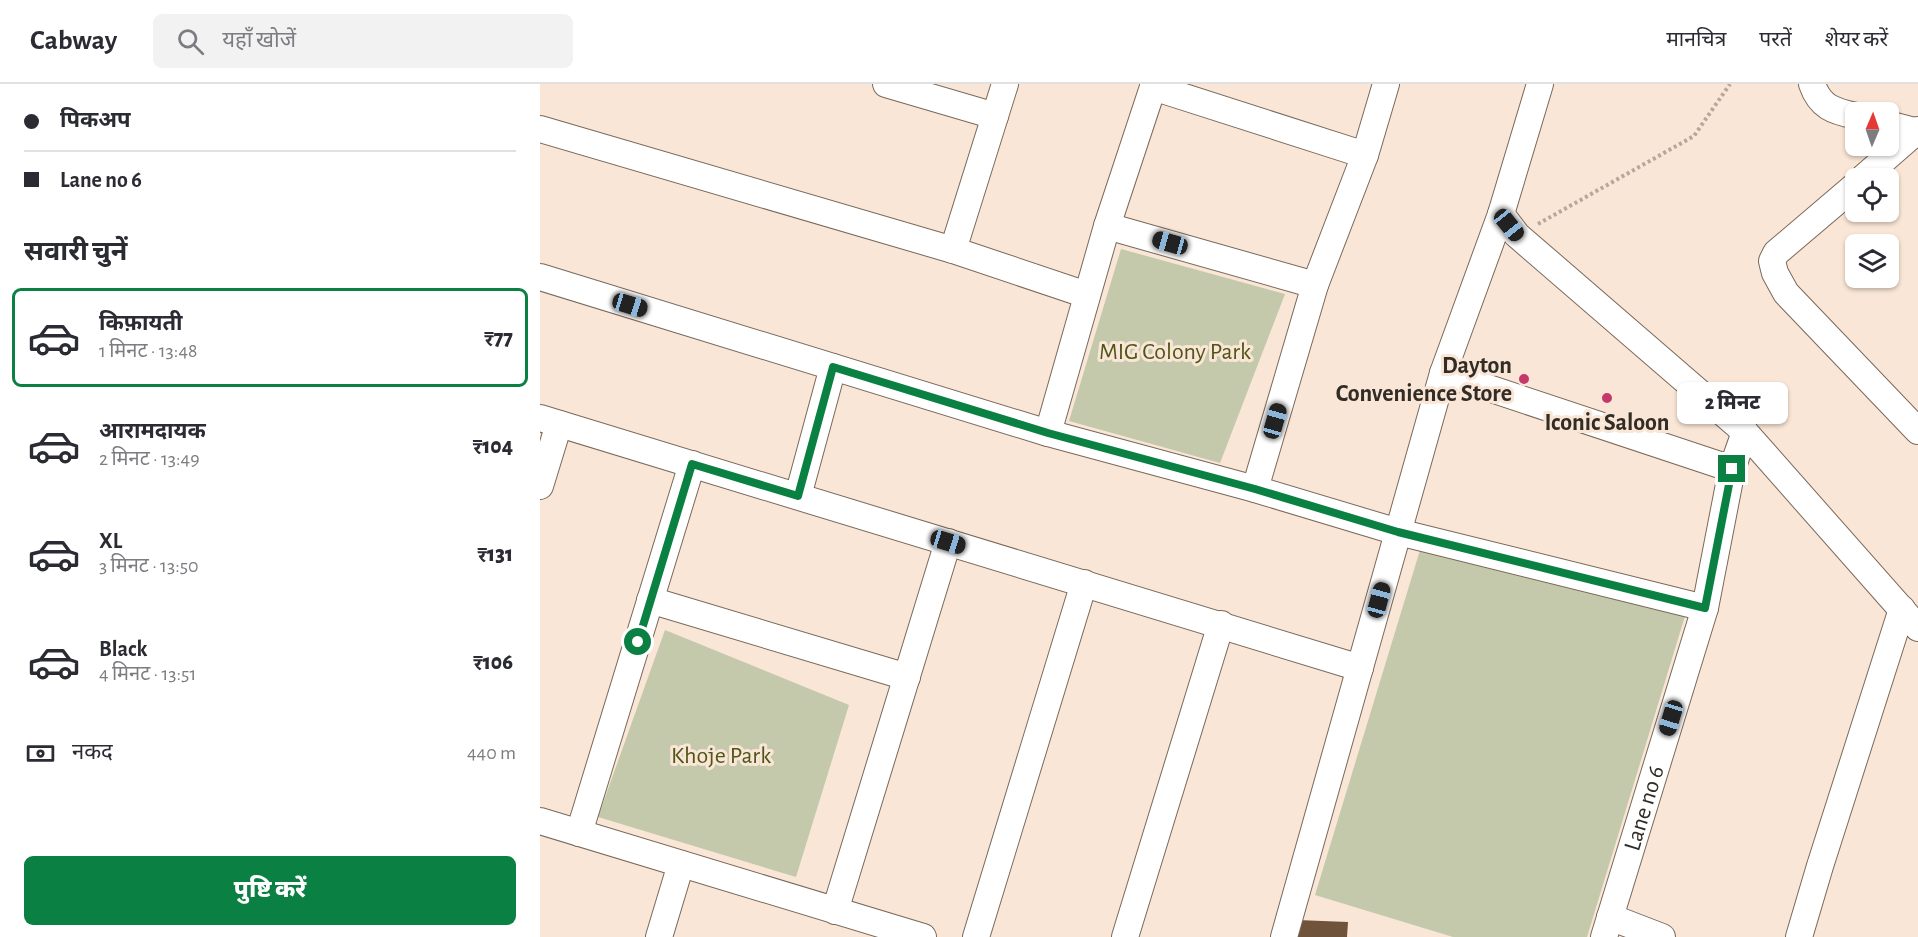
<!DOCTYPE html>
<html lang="hi">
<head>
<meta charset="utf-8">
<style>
	body { margin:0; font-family:"Alegreya Sans","Noto Sans Devanagari",sans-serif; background:#f2f2f3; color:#2b2b33; height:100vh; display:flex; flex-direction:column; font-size:22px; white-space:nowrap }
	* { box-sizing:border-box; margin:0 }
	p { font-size:20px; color:#7c7c81 }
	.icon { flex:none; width:33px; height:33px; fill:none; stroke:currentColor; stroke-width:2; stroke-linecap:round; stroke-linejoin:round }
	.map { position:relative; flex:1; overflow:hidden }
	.side { display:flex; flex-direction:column; background:#fff; width:540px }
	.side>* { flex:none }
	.banner { display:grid; align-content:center; height:132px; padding:0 24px; background:#fff }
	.needle { width:39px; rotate:2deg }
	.buttons { position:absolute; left:1305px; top:18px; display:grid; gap:12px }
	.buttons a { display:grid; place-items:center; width:54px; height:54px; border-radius:9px; background:#fff; box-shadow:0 2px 4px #0004; font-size:30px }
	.end { position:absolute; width:27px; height:27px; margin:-14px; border:8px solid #0b8043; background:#fff; box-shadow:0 0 0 3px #fff }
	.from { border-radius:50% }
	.bubble { position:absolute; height:42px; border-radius:9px; background:#fff; box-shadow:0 2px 4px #0004; font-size:20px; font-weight:800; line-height:42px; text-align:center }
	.car { position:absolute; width:18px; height:36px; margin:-18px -9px; border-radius:8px; box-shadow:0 0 4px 2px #0007; background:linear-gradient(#222 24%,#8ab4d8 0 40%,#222 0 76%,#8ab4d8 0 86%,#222 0) }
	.banner b { display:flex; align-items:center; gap:21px; height:57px; font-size:22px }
	.banner b+b { border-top:2px solid #e1e1e2 }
	.banner i { width:15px; height:15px; background:#2b2b33 }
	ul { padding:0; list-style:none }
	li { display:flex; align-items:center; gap:18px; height:99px; margin:0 12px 9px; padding:0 12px; border:3px solid transparent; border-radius:9px }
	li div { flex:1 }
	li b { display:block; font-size:22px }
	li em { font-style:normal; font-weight:800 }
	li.active { border-color:#0b8043 }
	li>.icon { width:54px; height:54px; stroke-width:1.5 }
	h2 { padding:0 24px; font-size:27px; line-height:72px }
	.pay { display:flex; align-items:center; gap:15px; height:66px; padding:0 24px; font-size:22px }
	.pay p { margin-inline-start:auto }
	.action { display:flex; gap:12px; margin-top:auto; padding:12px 24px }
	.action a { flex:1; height:69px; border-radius:9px; background:#0b8043; color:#fff; font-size:24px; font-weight:800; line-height:69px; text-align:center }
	header { display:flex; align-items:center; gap:36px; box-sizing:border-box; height:84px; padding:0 30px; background:#fff; border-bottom:2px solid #e1e1e2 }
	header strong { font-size:28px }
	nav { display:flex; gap:33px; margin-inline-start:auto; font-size:21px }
	.search { width:420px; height:54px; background:#f2f2f3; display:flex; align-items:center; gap:15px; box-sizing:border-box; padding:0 21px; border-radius:9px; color:#7c7c81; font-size:22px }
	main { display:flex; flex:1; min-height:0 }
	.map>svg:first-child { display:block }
	.green { fill:#c3c9aa }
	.building { fill:#6f533a }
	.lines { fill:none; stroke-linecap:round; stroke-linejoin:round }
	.street-casing { stroke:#79695b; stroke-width:28 }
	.path { stroke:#b6a79b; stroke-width:4; stroke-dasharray:3 3; stroke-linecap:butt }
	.street { stroke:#fff; stroke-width:26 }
	.route { stroke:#0b8043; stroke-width:8 }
	.poi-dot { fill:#c5386a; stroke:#f9e6d6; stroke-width:2 }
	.labels { text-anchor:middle; stroke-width:6; stroke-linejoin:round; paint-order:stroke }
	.park-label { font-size:24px; fill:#4f5618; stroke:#f9e6d6 }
	.poi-label { font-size:24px; font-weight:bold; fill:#322c26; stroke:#f9e6d6; text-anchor:end }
	.street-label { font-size:24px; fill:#322c26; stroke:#f9e6d6 }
</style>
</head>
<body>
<header>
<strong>Cabway</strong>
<div class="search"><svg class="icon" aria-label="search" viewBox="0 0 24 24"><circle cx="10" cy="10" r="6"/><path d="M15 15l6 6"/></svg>यहाँ खोजें</div>
<nav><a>मानचित्र</a><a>परतें</a><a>शेयर करें</a></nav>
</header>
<main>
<section class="side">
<div class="banner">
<b><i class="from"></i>पिकअप</b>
<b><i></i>Lane no 6</b>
</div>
<h2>सवारी चुनें</h2>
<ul>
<li class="active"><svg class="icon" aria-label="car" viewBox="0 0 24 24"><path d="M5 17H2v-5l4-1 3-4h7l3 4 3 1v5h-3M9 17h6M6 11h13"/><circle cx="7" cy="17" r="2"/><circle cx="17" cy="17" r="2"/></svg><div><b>किफ़ायती</b><p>1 मिनट · 13:48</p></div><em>₹77</em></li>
<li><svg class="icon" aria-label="car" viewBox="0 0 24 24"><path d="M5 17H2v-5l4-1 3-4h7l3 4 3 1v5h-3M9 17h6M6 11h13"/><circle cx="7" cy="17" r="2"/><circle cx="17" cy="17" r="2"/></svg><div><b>आरामदायक</b><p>2 मिनट · 13:49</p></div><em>₹104</em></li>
<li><svg class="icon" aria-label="car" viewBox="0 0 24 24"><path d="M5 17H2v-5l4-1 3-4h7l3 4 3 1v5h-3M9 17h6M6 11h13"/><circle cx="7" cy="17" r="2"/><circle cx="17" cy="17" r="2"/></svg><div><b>XL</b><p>3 मिनट · 13:50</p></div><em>₹131</em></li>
<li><svg class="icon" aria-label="car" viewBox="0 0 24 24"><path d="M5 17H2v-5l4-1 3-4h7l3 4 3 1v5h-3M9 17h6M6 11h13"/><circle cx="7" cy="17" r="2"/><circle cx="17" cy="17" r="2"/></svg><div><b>Black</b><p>4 मिनट · 13:51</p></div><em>₹106</em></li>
</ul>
<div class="pay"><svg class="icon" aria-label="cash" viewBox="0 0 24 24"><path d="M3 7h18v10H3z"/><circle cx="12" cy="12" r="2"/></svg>नकद<p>440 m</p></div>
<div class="action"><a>पुष्टि करें</a></div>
</section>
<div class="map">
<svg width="1378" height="853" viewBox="0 0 1378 853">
	<rect width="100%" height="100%" fill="#f9e6d6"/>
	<path class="green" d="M581 165 745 210 680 379 529 337Z
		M884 453 1145 532 1047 853H913L775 811Z
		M125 546 309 621 256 793 58 733Z"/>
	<path class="building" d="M757 836 808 838 807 853H753Z"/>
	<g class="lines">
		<defs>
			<g id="street">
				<path d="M346 0 455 32"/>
				<path d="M1272 0C1280 23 1293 27 1316 32"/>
				<path d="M613 3 825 71"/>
				<path d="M1348 40 1378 48"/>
				<path d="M0 45 413 166 547 211"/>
				<path d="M1323 94 1378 46"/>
				<path d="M1316 101 1236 169 1232 177 1235 189 1246 209 1378 347"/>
				<path d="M961 130 977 151 1205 348 1378 544"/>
				<path d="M567 142 775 201"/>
				<path d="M413 166 465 0"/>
				<path d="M0 193 508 349 715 405 858 448 1165 524"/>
				<path d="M903 289 1192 385"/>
				<path d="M0 334 820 584"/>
				<path d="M508 349 567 142 614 0"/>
				<path d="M0 402 19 340"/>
				<path d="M715 405 775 201 825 71 846 0"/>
				<path d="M258 412 293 283"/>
				<path d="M110 516 367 593"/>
				<path d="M0 737 383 853"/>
				<path d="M39 749 152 380"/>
				<path d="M295 827 408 458"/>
				<path d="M1070 833 1122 853"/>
				<path d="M119 853 141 780"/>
				<path d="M436 853 544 499"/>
				<path d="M585 853 681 540"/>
				<path d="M744 853 903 289 961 130 1000 0"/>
				<path id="s1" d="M1064 853 1165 524 1192 385 1205 348"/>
				<path d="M1259 853 1280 782 1362 525"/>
			</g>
		</defs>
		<use href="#street" class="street-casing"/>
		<path class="path" d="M998 140 1154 52 1190 0"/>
		<use href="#street" class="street"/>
	</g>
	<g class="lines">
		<path class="route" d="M98 558 152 380 258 412 293 283 508 349 715 405 858 448 1165 524 1192 385"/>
	</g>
	<g class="poi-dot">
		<circle cx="984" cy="295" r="6"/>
		<circle cx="1067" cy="314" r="6"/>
	</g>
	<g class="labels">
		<g class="park-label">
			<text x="635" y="275">MIG Colony Park</text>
			<text x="181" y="679">Khoje Park</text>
		</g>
		<g class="poi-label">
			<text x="972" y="289">Dayton<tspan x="972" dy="28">Convenience Store</tspan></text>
			<text x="1067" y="346" text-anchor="middle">Iconic Saloon</text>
		</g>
		<g class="street-label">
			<text dy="8" stroke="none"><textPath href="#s1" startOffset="135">Lane no 6</textPath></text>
		</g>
	</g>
</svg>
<div class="buttons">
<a><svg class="needle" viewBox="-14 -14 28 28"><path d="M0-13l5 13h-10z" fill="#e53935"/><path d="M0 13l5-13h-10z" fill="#7c7c81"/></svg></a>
<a><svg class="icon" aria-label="locate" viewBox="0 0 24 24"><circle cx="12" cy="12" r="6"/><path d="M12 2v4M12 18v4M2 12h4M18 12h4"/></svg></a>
<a><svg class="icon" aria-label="layers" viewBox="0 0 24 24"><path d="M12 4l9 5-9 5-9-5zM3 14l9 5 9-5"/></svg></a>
</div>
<i class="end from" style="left:98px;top:558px"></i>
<i class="end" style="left:1192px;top:385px"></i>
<div class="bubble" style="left:1137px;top:298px;width:111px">2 मिनट</div>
<i class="car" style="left:969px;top:141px;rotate:141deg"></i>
<i class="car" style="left:630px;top:159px;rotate:286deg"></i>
<i class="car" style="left:90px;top:221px;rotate:107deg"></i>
<i class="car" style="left:735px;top:337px;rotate:16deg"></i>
<i class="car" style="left:408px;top:458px;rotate:107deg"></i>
<i class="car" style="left:839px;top:516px;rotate:15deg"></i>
<i class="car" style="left:1131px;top:634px;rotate:197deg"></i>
</div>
</main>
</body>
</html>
